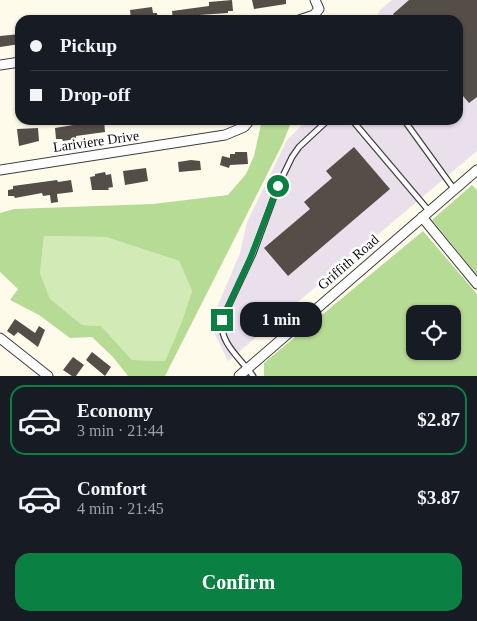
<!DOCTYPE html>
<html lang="en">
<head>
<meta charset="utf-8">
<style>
	body { margin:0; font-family:Georgia,serif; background:#242831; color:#f1f3f6; height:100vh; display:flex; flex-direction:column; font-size:19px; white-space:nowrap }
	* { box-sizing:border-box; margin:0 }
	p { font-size:16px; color:#9ea1a6 }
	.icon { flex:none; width:28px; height:28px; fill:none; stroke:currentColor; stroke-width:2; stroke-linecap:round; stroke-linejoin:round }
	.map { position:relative; height:376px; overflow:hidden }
	.sheet { display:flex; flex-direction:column; background:#171b24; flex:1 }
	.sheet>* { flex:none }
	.top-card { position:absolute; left:15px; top:15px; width:448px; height:110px; border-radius:15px; box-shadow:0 1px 4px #0004; display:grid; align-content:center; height:110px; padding:0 15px; background:#171b24 }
	.tools { position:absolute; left:406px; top:305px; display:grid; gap:10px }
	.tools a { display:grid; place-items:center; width:55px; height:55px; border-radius:10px; background:#171b24; box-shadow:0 1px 4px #0004; font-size:25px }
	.end { position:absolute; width:22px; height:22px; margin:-11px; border:6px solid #0b8043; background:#fff; box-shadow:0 0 0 2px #fff }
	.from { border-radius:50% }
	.bubble { position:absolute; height:35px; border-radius:15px; background:#171b24; box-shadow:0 1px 4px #0004; font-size:16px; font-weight:700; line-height:35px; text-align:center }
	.top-card b { display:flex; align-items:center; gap:18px; height:48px; font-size:19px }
	.top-card b+b { border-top:1px solid #363941 }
	.top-card i { width:12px; height:12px; background:#f1f3f6 }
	ul { padding:9px 0 0; list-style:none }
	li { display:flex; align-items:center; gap:15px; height:70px; margin:0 10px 8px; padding:0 5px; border:2px solid transparent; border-radius:15px }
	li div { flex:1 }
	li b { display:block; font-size:19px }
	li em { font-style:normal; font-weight:700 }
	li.active { border-color:#0b8043 }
	li>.icon { width:45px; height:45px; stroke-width:1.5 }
	.cta { display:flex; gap:10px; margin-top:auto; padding:10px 15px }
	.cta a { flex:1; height:58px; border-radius:15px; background:#0b8043; color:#fff; font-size:20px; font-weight:700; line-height:58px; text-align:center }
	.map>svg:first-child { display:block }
	.industrial { fill:#eae0eb }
	.green { fill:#d2eab5 }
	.forest { fill:#b6db94; fill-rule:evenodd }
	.building { fill:#554d48 }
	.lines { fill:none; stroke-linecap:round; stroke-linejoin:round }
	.service-casing { stroke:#3f3f3f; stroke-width:7 }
	.minor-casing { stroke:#3f3f3f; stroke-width:11 }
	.service { stroke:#fff; stroke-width:4.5 }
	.minor { stroke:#fff; stroke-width:9 }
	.route { stroke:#0b8043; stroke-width:6 }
	.labels { text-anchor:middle; stroke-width:5; stroke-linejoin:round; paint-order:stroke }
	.street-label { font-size:14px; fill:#0c0c0c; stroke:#fff }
</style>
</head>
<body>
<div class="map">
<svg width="477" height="376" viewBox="0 0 477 376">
	<rect width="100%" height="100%" fill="#fffbeb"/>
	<path class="industrial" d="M392 0H477V151L228 361 210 324 240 253 247 222 287 140 307 120H458V20H375L380 10Z"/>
	<path class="green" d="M44 236 106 237 179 261 192 291 182 321 165 361 132 360 101 326 82 325 50 300 40 273Z"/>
	<path class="forest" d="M262 120H292L283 143 165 376H128L113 357 92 337 70 338 39 315 10 300 18 289 0 272V213L14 209 153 204 228 195 246 174 254 156ZM44 236 106 237 179 261 192 291 182 321 165 361 132 360 101 326 82 325 50 299 40 273Z
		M472 185 477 190V275L432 220Z
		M423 231 477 294V376H264V363ZM415 314H452V351H415Z"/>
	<path class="building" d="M232 0 233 11H228V13L199 15V18L173 20 172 11 209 6V2Z
		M252 0H286V4L254 9Z
		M409 0H477V97L469 103 458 90V20H397L393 14Z
		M152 7 153 13H157L158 20H131L130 10Z
		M20 34V44L0 47V36Z
		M104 120 105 132 76 136V139L63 141 62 139H56L55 128Z
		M38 128 39 141 19 146 17 129Z
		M354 147 390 189 288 276 264 248 310 209 304 202 332 178 326 171Z
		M235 152H247L248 164 230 165 229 168 220 165 222 156 230 158V154H235Z
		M191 160 200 161 201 170 179 172 178 162Z
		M146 168 148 181 125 185 123 171Z
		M105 172 106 175 111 174 113 187 108 188 109 190H92L90 177 95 176V174Z
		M57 180 58 182 71 180 73 192 57 194 58 202 51 203 50 195 43 196 42 193 15 198 14 196H8V190L13 189V186Z
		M15 319 35 333 39 326 45 330 38 347 18 332 14 336 7 331Z
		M92 352 111 367 105 376 86 360Z
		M73 357 84 365 76 376H72L63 370Z"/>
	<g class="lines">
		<defs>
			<path id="service" d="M352 120 429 211
				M404 120 454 189
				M253 376C241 359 219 343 222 320L253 254 278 186 292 157 299 147 328 120"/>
			<path id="minor" d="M299 20 314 15 319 9 315 0
				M0 65 20 62
				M0 170 225 135 244 127 250 120
				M422 217 477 284
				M0 338 48 376
				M239 376 477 170"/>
		</defs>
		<use href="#service" class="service-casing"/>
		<use href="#minor" class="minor-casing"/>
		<use href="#service" class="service"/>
		<use href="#minor" class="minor"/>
	</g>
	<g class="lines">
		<path class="route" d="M222 320 250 259 278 186"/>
	</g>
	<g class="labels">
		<g class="street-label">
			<text transform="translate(96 141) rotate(-8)" y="5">Lariviere Drive</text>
			<text transform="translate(348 262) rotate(-41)" y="5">Griffith Road</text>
		</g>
	</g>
</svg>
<div class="tools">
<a><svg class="icon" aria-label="locate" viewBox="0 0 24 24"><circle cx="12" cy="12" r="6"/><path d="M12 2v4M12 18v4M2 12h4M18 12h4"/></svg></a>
</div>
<i class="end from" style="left:278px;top:186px"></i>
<i class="end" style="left:222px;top:320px"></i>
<div class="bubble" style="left:240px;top:302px;width:82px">1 min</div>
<div class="top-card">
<b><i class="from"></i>Pickup</b>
<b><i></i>Drop-off</b>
</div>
</div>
<section class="sheet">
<ul>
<li class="active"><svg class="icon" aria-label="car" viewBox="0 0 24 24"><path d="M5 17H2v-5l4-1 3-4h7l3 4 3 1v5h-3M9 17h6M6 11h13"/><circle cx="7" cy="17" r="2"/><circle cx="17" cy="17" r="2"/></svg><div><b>Economy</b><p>3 min · 21:44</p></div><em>$2.87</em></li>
<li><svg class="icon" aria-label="car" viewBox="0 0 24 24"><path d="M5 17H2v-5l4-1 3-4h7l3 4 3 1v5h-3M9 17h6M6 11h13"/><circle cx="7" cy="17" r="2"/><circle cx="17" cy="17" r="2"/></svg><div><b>Comfort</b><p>4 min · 21:45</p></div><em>$3.87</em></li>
</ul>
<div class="cta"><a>Confirm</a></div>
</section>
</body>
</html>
